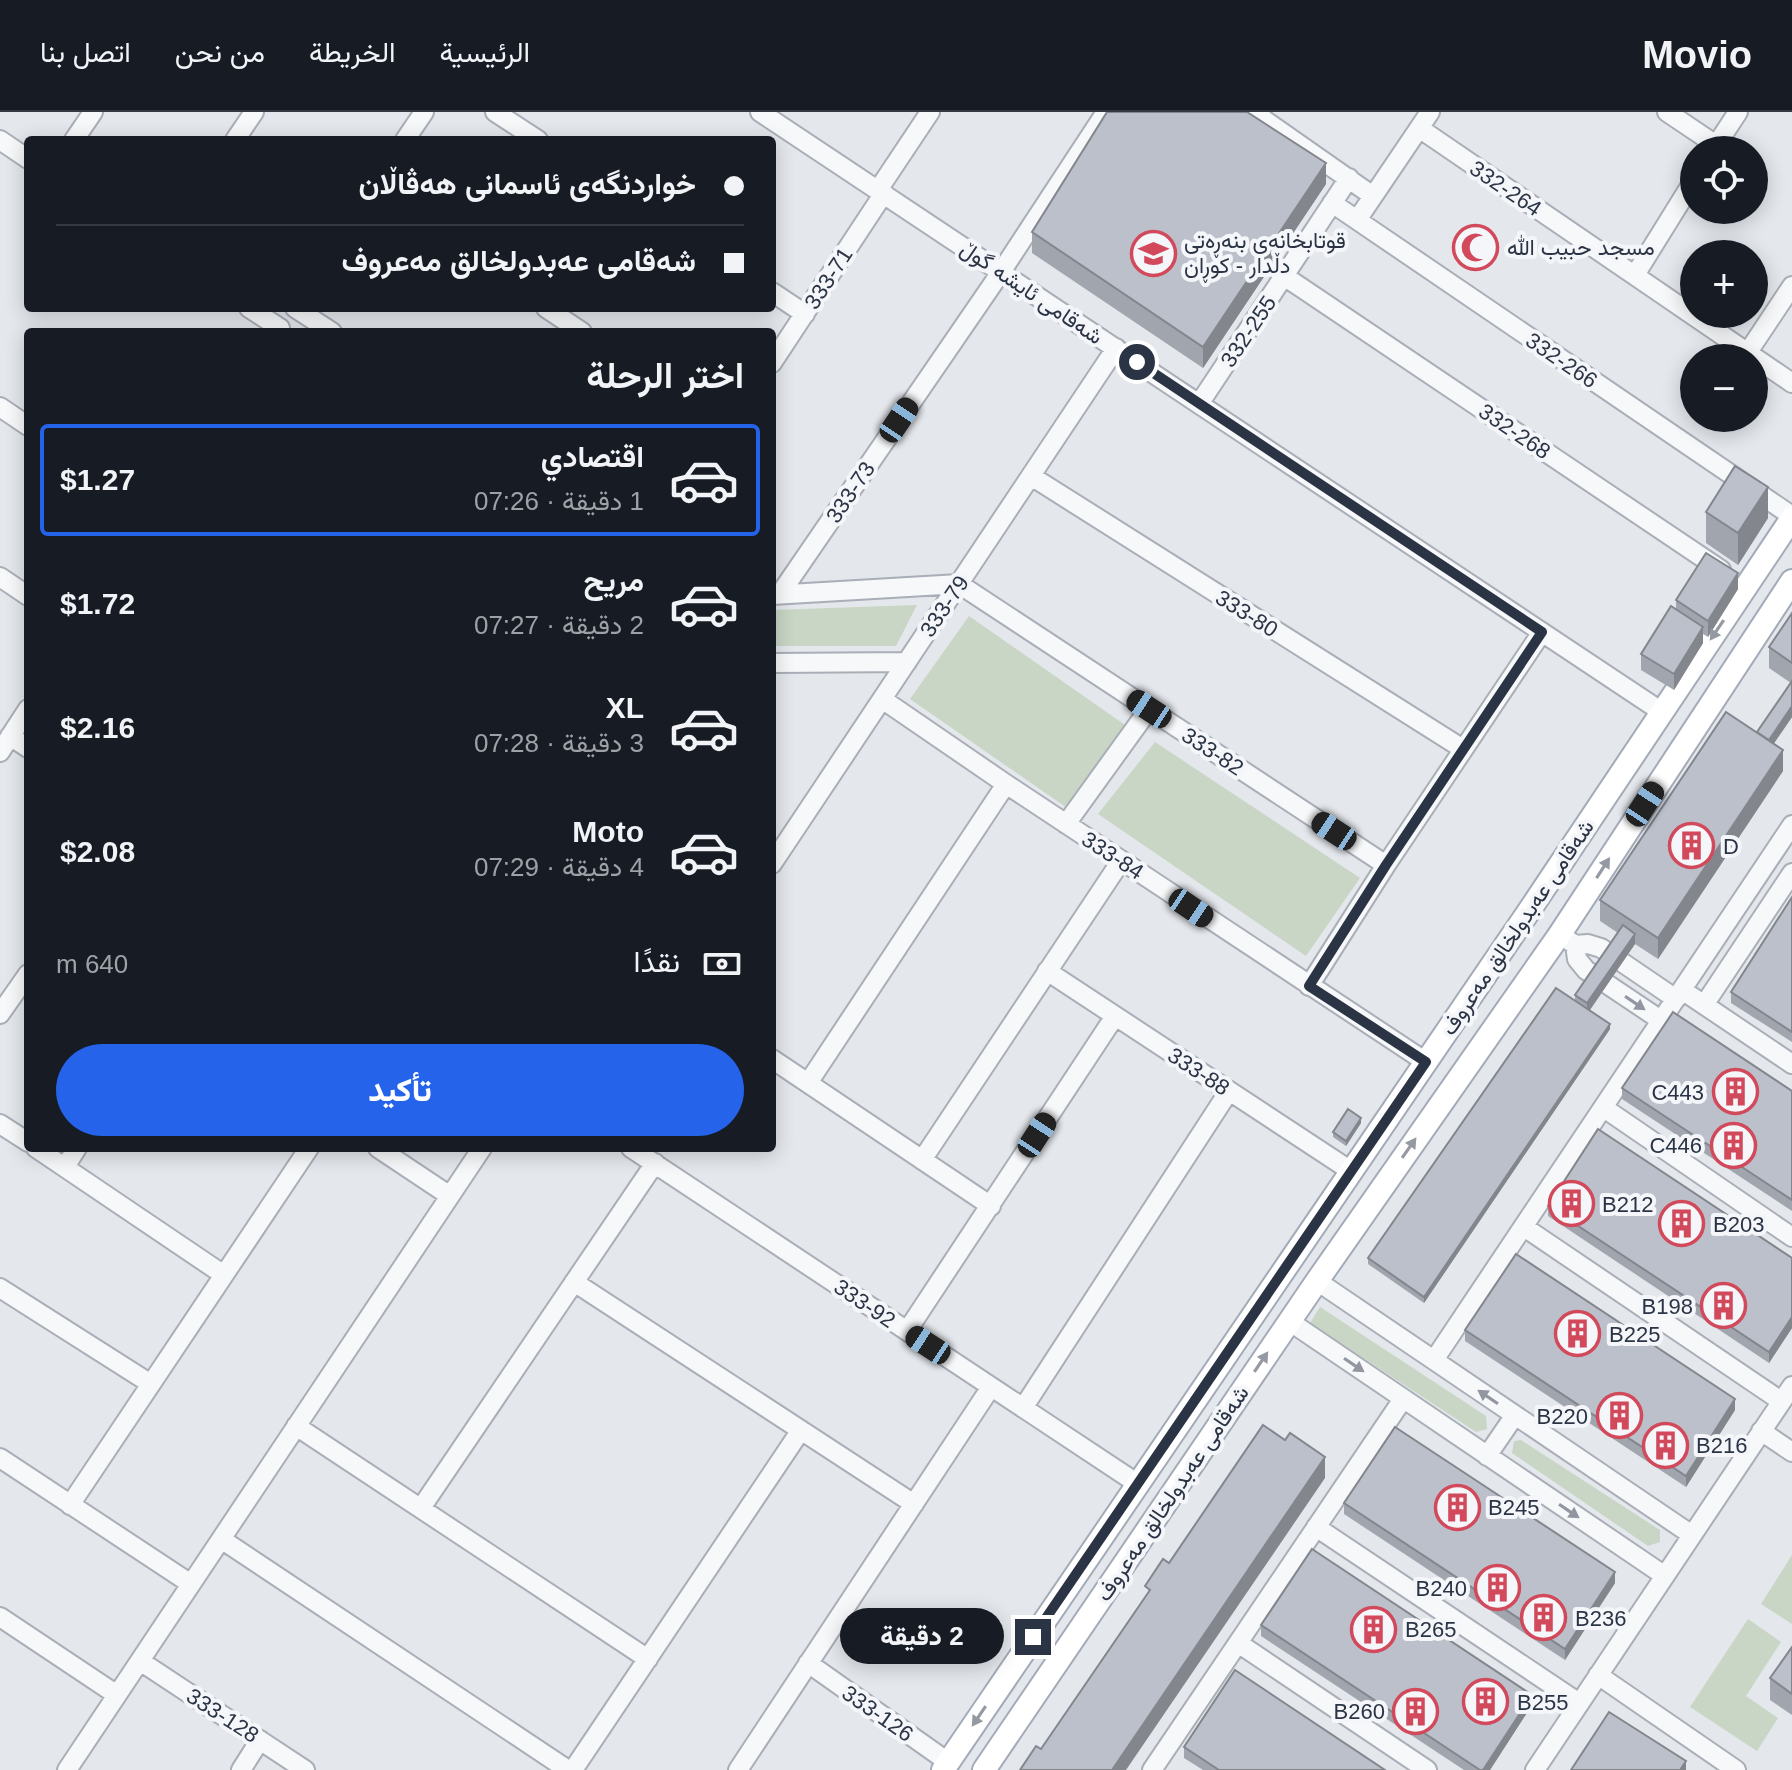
<!DOCTYPE html>
<html lang="ar">
<head>
<meta charset="utf-8">
<style>
	body { margin:0; font-family:Arial,Vazirmatn,sans-serif; background:#20242c; color:#f1f3f6; direction:rtl; height:100vh; display:flex; flex-direction:column; font-size:30px; white-space:nowrap }
	* { box-sizing:border-box; margin:0 }
	p { font-size:26px; color:#9ea1a6 }
	.icon { flex:none; width:44px; height:44px; fill:none; stroke:currentColor; stroke-width:2; stroke-linecap:round; stroke-linejoin:round }
	.map { position:relative; flex:1; overflow:hidden; direction:ltr }
	.drawer { position:absolute; left:24px; top:216px; width:752px; height:824px; display:flex; flex-direction:column; background:#171b24; border-radius:8px; box-shadow:0 4px 20px #0003; direction:rtl }
	.drawer>* { flex:none }
	.hud { position:absolute; left:24px; top:24px; width:752px; height:176px; border-radius:8px; box-shadow:0 4px 20px #0003; direction:rtl; display:grid; align-content:center; height:176px; padding:0 32px; background:#171b24 }
	.buttons { position:absolute; left:1680px; top:24px; display:grid; gap:16px }
	.buttons a { display:grid; place-items:center; width:88px; height:88px; border-radius:50%; background:#171b24; box-shadow:0 4px 20px #0003; font-size:40px }
	.end { position:absolute; width:36px; height:36px; margin:-18px; border:10px solid #2b3445; background:#fff; box-shadow:0 0 0 4px #fff }
	.from { border-radius:50% }
	.bubble { position:absolute; height:56px; border-radius:28px; background:#171b24; box-shadow:0 4px 20px #0003; font-size:26px; font-weight:800; line-height:56px; text-align:center; direction:rtl }
	.car { position:absolute; width:24px; height:48px; margin:-24px -12px; border-radius:10px; box-shadow:0 0 6px 2px #0007; background:linear-gradient(#222 24%,#8ab4d8 0 40%,#222 0 76%,#8ab4d8 0 86%,#222 0) }
	.hud b { display:flex; align-items:center; gap:28px; height:76px; font-size:30px }
	.hud b+b { border-top:2px solid #363941 }
	.hud i { width:20px; height:20px; background:#f1f3f6 }
	ul { padding:0; list-style:none }
	li { display:flex; align-items:center; gap:24px; height:112px; margin:0 16px 12px; padding:0 16px; border:4px solid transparent; border-radius:8px }
	li div { flex:1 }
	li b { display:block; font-size:30px }
	li em { font-style:normal; font-weight:800 }
	li.on { border-color:#2563eb }
	li>.icon { width:72px; height:72px; stroke-width:1.5 }
	h2 { padding:0 32px; font-size:36px; line-height:96px }
	.pay { display:flex; align-items:center; gap:20px; height:88px; padding:0 32px; font-size:30px }
	.pay p { margin-inline-start:auto }
	.button { display:flex; gap:16px; margin-top:auto; padding:16px 32px }
	.button a { flex:1; height:92px; border-radius:48px; background:#2563eb; color:#fff; font-size:32px; font-weight:800; line-height:92px; text-align:center }
	header { display:flex; align-items:center; gap:48px; box-sizing:border-box; height:112px; padding:0 40px; background:#171b24; border-bottom:2px solid #363941 }
	header strong { font-size:38px }
	nav { display:flex; gap:44px; margin-inline-start:auto; font-size:28px }
	.map>svg:first-child { display:block }
	.green { fill:#c9d6c5 }
	.lines { fill:none; stroke-linecap:round; stroke-linejoin:round }
	.minor-casing { stroke:#a9aeb7; stroke-width:22 }
	.major-casing { stroke:#a3abb8; stroke-width:26 }
	.minor { stroke:#f7f8fa; stroke-width:18 }
	.major { stroke:#fff; stroke-width:22 }
	.wall { fill:#a1a5ae }
	.shaded-wall { fill:#83868d }
	.building { fill:#bbc0ca; stroke:#83868d; stroke-width:2 }
	.oneway { fill:#959aa2 }
	.oneway2 { fill:#9196a0 }
	.route { stroke:#2b3445; stroke-width:10 }
	.labels { text-anchor:middle; stroke-width:8; stroke-linejoin:round; paint-order:stroke }
	.street-label { font-size:22px; fill:#2b3445; stroke:#f4f6f9 }
	.poi-label { font-size:22px; fill:#2b3445; stroke:#f4f6f9; text-anchor:start }
</style>
</head>
<body>
<header>
<strong>Movio</strong>
<nav><a>الرئيسية</a><a>الخريطة</a><a>من نحن</a><a>اتصل بنا</a></nav>
</header>
<div class="map">
<svg width="1792" height="1658" viewBox="0 0 1792 1658">
	<rect width="100%" height="100%" fill="#e4e7ec"/>
	<path class="green" d="M917 493 896 534H772V498Z
		M969 504 1125 613 1067 696 910 587Z
		M1155 630 1360 766 1306 844 1098 702Z
		M1320 1195 1486 1304 1487 1317 1476 1320 1310 1211Z
		M1521 1328 1660 1418V1430L1648 1434 1512 1341 1514 1329Z
		M1792 1443V1512L1761 1492Z
		M1748 1507 1781 1530 1746 1584 1778 1606 1757 1639 1690 1595Z"/>
	<g class="lines">
		<defs>
			<path id="minor" d="M495 0 538 28
				M760 0 1662 600
				M1253 0 1373 84
				M1667 0 1716 33
				M1419 16 1792 271
				M0 28 28 47
				M74 28 93 0
				M235 28 254 0
				M405 28 424 0
				M1713 38 1738 0
				M878 78 930 0
				M1332 91 1792 404
				M1357 108 1430 0
				M1635 163 1694 68
				M1284 164 1721 458
				M772 180 805 202
				M249 196 280 216
				M295 196 332 220
				M546 196 582 220
				M1748 240 1792 174
				M772 251 884 81
				M1199 292 1349 66
				M0 295 28 314
				M1031 364 1463 637
				M0 465 28 484
				M780 482 1001 160 1106 0
				M772 483 959 472 1386 753
				M772 551 907 550
				M882 587 1006 672 1426 950
				M10 624 28 636
				M0 640 28 597
				M1066 712 1149 597
				M772 752 1116 236
				M1560 822 1575 833 1577 847 1586 858 1662 909
				M1575 833 1588 832 1601 836 1676 887
				M1047 859 1351 1059
				M1309 874 1386 753 1542 520
				M1682 878 1792 952
				M1704 893 1792 761
				M0 902 28 862
				M772 947 991 1094
				M808 971 1006 672
				M1604 996 1792 1125
				M0 1012 28 1030
				M36 1036 224 1163
				M378 1036 450 1084
				M631 1036 1138 1372
				M922 1048 1121 749
				M65 1055 77 1036
				M1524 1115 1781 1289
				M1317 1169 1692 1423
				M574 1170 914 1392
				M0 1176 151 1272
				M1289 1209 1665 1464
				M907 1219 1115 904
				M1434 1248 1792 713
				M1023 1296 1229 979
				M296 1314 648 1547
				M1761 1319 1792 1340
				M1487 1344 1515 1303
				M0 1346 191 1472
				M70 1393 309 1036
				M421 1396 655 1051
				M1316 1415 1579 1591
				M221 1427 568 1658
				M0 1505 117 1583
				M1238 1531 1427 1658
				M140 1549 305 1658
				M808 1551 948 1650
				M1598 1563 1736 1658
				M67 1658 482 1036
				M241 1658 260 1628
				M573 1658 801 1318
				M738 1658 991 1275
				M1152 1658 1403 1287
				M1535 1658 1792 1274"/>
			<path id="major" d="M943 1658 1529 799 1792 406
				M984 1658 1317 1169 1560 822 1792 469"/>
		</defs>
		<use href="#minor" class="minor-casing"/>
		<use href="#major" class="major-casing"/>
		<use href="#minor" class="minor"/>
		<use href="#major" class="major"/>
	</g>
	<path class="wall" d="M1326 72 1203 256 1032 141V120Z
		M1706 400 1768 406 1738 453 1706 431Z
		M1738 477 1708 525 1703 522V531L1674 578 1641 558V542L1676 497V488Z
		M1792 501V605L1774 631 1783 659 1658 847 1635 832 1590 898 1610 917 1424 1191 1368 1152V1146L1575 888V883L1618 821 1600 809V788L1757 620 1791 571 1769 556V535Z
		M1792 785V930L1731 891V880Z
		M1622 976 1792 979V1099L1622 987Z
		M1361 1011 1346 1034 1333 1025V1020Z
		M1548 1094 1792 1146V1216L1769 1251 1548 1104Z
		M1465 1218 1735 1298 1686 1375 1465 1229Z
		M1344 1391 1615 1471 1565 1548 1344 1402Z
		M1261 1513 1532 1593 1490 1658H1464L1261 1524Z
		M1792 1535V1603L1770 1588V1566Z
		M1184 1635 1385 1658H1203L1184 1646Z"/>
	<path class="shaded-wall" d="M1326 51V72L1203 256V235Z
		M1768 375V406L1738 453V421Z
		M1738 461V477L1708 525V509Z
		M1703 515V531L1674 578V562Z
		M1792 594V605L1764 646V635Z
		M1783 638V659L1658 847V826Z
		M1635 822V832L1587 902V891Z
		M1610 912V917L1424 1191V1185Z
		M1361 1006V1011L1346 1034V1029Z
		M1792 1205V1216L1769 1251V1240Z
		M1735 1287V1298L1686 1375V1364Z
		M1325 1345V1366L1126 1658H1112Z
		M1615 1460V1471L1565 1548V1537Z
		M1532 1583V1593L1490 1658H1483Z
		M1686 1649V1658H1680Z"/>
	<path class="building" d="M1107 0H1247L1326 51 1203 235 1032 120Z
		M1735 354 1768 375 1738 421 1706 400Z
		M1706 441 1738 461 1708 509 1676 488Z
		M1671 494 1703 515 1674 562 1641 542Z
		M1792 501V551L1769 535Z
		M1792 569V594L1769 628 1757 620Z
		M1726 600 1783 638 1658 826 1600 788Z
		M1792 785V920L1731 880Z
		M1623 813 1635 822 1587 891 1575 883Z
		M1556 876 1610 912 1424 1185 1368 1146Z
		M1673 900 1792 979V1088L1622 976Z
		M1348 997 1361 1006 1346 1029 1333 1020Z
		M1598 1017 1792 1146V1205L1769 1240 1548 1094Z
		M1516 1142 1735 1287 1686 1364 1465 1218Z
		M1263 1313 1285 1328 1290 1321 1325 1345 1112 1658H1020L1036 1634 1041 1637 1150 1478 1145 1474 1163 1447 1169 1451Z
		M1395 1315 1615 1460 1565 1537 1344 1391Z
		M1312 1437 1532 1583 1483 1658H1480L1261 1513Z
		M1792 1535V1582L1770 1566Z
		M1235 1558 1385 1658H1219L1184 1635Z
		M1609 1600 1686 1649 1680 1658H1571Z"/>
	<defs><path id="oneway-solid" d="M-6-.8H1V-3.2L6.5 0L1 3.2V.8H-6Z" transform="scale(2)"/></defs>
	<g class="oneway">
		<use href="#oneway-solid" transform="translate(1717 518) rotate(124)"/>
		<use href="#oneway-solid" transform="translate(1603 756) rotate(-57)"/>
		<use href="#oneway-solid" transform="translate(1409 1036) rotate(-55)"/>
		<use href="#oneway-solid" transform="translate(1261 1250) rotate(-56)"/>
		<use href="#oneway-solid" transform="translate(979 1604) rotate(124)"/>
	</g>
	<g class="oneway2">
		<use href="#oneway-solid" transform="translate(1635 891) rotate(34)"/>
		<use href="#oneway-solid" transform="translate(1354 1253) rotate(34)"/>
		<use href="#oneway-solid" transform="translate(1488 1285) rotate(-146)"/>
		<use href="#oneway-solid" transform="translate(1569 1399) rotate(34)"/>
	</g>
	<g class="lines">
		<path class="route" d="M1033 1525 1426 950 1309 874 1386 753 1542 520 1137 250"/>
	</g>
	<defs>
		<symbol id="mosque-ring" viewBox="-11 -11 22 22"><circle r="9.5" fill="#f4f6f9" stroke="#d1495b" stroke-width="1.5"/><path d="M3.5-4.9A6 6 0 1 0 3.5 4.9A5 5 0 1 1 3.5-4.9Z" fill="#d1495b"/></symbol>
		<symbol id="school-ring" viewBox="-11 -11 22 22"><circle r="9.5" fill="#f4f6f9" stroke="#d1495b" stroke-width="1.5"/><path d="M0-5L7-2L0 1L-7-2ZM-4 1L0 2.5L4 1V4Q0 6-4 4Z" fill="#d1495b"/></symbol>
		<symbol id="building-ring" viewBox="-11 -11 22 22"><circle r="9.5" fill="#f4f6f9" stroke="#d1495b" stroke-width="1.5"/><path d="M-4-6H4V6H1V3H-1V6H-4ZM-2.5-4.3h1.7v1.8h-1.7ZM.8-4.3h1.7v1.8H.8ZM-2.5-1h1.7V.8h-1.7ZM.8-1h1.7V.8H.8Z" fill="#d1495b"/></symbol>
	</defs>
	<g fill-rule="evenodd">
		<use href="#mosque-ring" x="1450" y="110" width="51" height="51"/>
		<use href="#school-ring" x="1128" y="116" width="51" height="51"/>
		<use href="#building-ring" x="1666" y="708" width="51" height="51"/>
		<use href="#building-ring" x="1710" y="954" width="51" height="51"/>
		<use href="#building-ring" x="1708" y="1008" width="51" height="51"/>
		<use href="#building-ring" x="1546" y="1066" width="51" height="51"/>
		<use href="#building-ring" x="1656" y="1086" width="51" height="51"/>
		<use href="#building-ring" x="1698" y="1168" width="51" height="51"/>
		<use href="#building-ring" x="1552" y="1196" width="51" height="51"/>
		<use href="#building-ring" x="1594" y="1278" width="51" height="51"/>
		<use href="#building-ring" x="1640" y="1308" width="51" height="51"/>
		<use href="#building-ring" x="1432" y="1370" width="51" height="51"/>
		<use href="#building-ring" x="1472" y="1450" width="51" height="51"/>
		<use href="#building-ring" x="1518" y="1480" width="51" height="51"/>
		<use href="#building-ring" x="1348" y="1492" width="51" height="51"/>
		<use href="#building-ring" x="1460" y="1564" width="51" height="51"/>
		<use href="#building-ring" x="1390" y="1574" width="51" height="51"/>
	</g>
	<g class="labels">
		<g class="street-label">
			<text transform="translate(1506 76) rotate(34)" y="8">332-264</text>
			<text transform="translate(828 166) rotate(-57)" y="8">333-71</text>
			<text transform="translate(1032 180) rotate(34)" y="8">شەقامی ئایشە گوڵ</text>
			<text transform="translate(1248 219) rotate(-56)" y="8">332-255</text>
			<text transform="translate(1562 248) rotate(34)" y="8">332-266</text>
			<text transform="translate(1515 319) rotate(34)" y="8">332-268</text>
			<text transform="translate(850 380) rotate(-56)" y="8">333-73</text>
			<text transform="translate(944 494) rotate(-56)" y="8">333-79</text>
			<text transform="translate(1247 501) rotate(32)" y="8">333-80</text>
			<text transform="translate(1213 639) rotate(33)" y="8">333-82</text>
			<text transform="translate(1113 743) rotate(33)" y="8">333-84</text>
			<text transform="translate(1517 815) rotate(-56)" y="8">شەقامی عەبدولخالق مەعروف</text>
			<text transform="translate(1199 959) rotate(33)" y="8">333-88</text>
			<text transform="translate(865 1191) rotate(34)" y="8">333-92</text>
			<text transform="translate(1172 1381) rotate(-56)" y="8">شەقامی عەبدولخالق مەعروف</text>
			<text transform="translate(878 1601) rotate(35)" y="8">333-126</text>
			<text transform="translate(223 1603) rotate(33)" y="8">333-128</text>
		</g>
		<g class="poi-label">
			<text x="1184" y="136">قوتابخانەی بنەڕەتی<tspan x="1184" dy="25">دڵدار - کوڕان</tspan></text>
			<text x="1507" y="143">مسجد حبيب الله</text>
			<text x="1723" y="742">D</text>
			<text x="1704" y="988" text-anchor="end">C443</text>
			<text x="1702" y="1041" text-anchor="end">C446</text>
			<text x="1602" y="1100">B212</text>
			<text x="1713" y="1120">B203</text>
			<text x="1693" y="1202" text-anchor="end">B198</text>
			<text x="1609" y="1230">B225</text>
			<text x="1588" y="1312" text-anchor="end">B220</text>
			<text x="1696" y="1341">B216</text>
			<text x="1488" y="1403">B245</text>
			<text x="1467" y="1484" text-anchor="end">B240</text>
			<text x="1575" y="1514">B236</text>
			<text x="1405" y="1525">B265</text>
			<text x="1517" y="1598">B255</text>
			<text x="1385" y="1607" text-anchor="end">B260</text>
		</g>
	</g>
</svg>
<div class="buttons">
<a><svg class="icon" aria-label="locate" viewBox="0 0 24 24"><circle cx="12" cy="12" r="6"/><path d="M12 2v4M12 18v4M2 12h4M18 12h4"/></svg></a>
<a>+</a>
<a>−</a>
</div>
<i class="end from" style="left:1137px;top:250px"></i>
<i class="end" style="left:1033px;top:1525px"></i>
<div class="bubble" style="left:840px;top:1496px;width:164px">2 دقيقة</div>
<i class="car" style="left:899px;top:308px;rotate:34deg"></i>
<i class="car" style="left:1149px;top:597px;rotate:303deg"></i>
<i class="car" style="left:1645px;top:692px;rotate:33deg"></i>
<i class="car" style="left:1334px;top:719px;rotate:303deg"></i>
<i class="car" style="left:1191px;top:796px;rotate:124deg"></i>
<i class="car" style="left:1037px;top:1023px;rotate:33deg"></i>
<i class="car" style="left:928px;top:1233px;rotate:303deg"></i>
<div class="hud">
<b><i class="from"></i>خواردنگەی ئاسمانی هەڤاڵان</b>
<b><i></i>شەقامی عەبدولخالق مەعروف</b>
</div>
<section class="drawer">
<h2>اختر الرحلة</h2>
<ul>
<li class="on"><svg class="icon" aria-label="car" viewBox="0 0 24 24"><path d="M5 17H2v-5l4-1 3-4h7l3 4 3 1v5h-3M9 17h6M6 11h13"/><circle cx="7" cy="17" r="2"/><circle cx="17" cy="17" r="2"/></svg><div><b>اقتصادي</b><p>1 دقيقة · 07:26</p></div><em>$1.27</em></li>
<li><svg class="icon" aria-label="car" viewBox="0 0 24 24"><path d="M5 17H2v-5l4-1 3-4h7l3 4 3 1v5h-3M9 17h6M6 11h13"/><circle cx="7" cy="17" r="2"/><circle cx="17" cy="17" r="2"/></svg><div><b>مريح</b><p>2 دقيقة · 07:27</p></div><em>$1.72</em></li>
<li><svg class="icon" aria-label="car" viewBox="0 0 24 24"><path d="M5 17H2v-5l4-1 3-4h7l3 4 3 1v5h-3M9 17h6M6 11h13"/><circle cx="7" cy="17" r="2"/><circle cx="17" cy="17" r="2"/></svg><div><b>XL</b><p>3 دقيقة · 07:28</p></div><em>$2.16</em></li>
<li><svg class="icon" aria-label="car" viewBox="0 0 24 24"><path d="M5 17H2v-5l4-1 3-4h7l3 4 3 1v5h-3M9 17h6M6 11h13"/><circle cx="7" cy="17" r="2"/><circle cx="17" cy="17" r="2"/></svg><div><b>Moto</b><p>4 دقيقة · 07:29</p></div><em>$2.08</em></li>
</ul>
<div class="pay"><svg class="icon" aria-label="cash" viewBox="0 0 24 24"><path d="M3 7h18v10H3z"/><circle cx="12" cy="12" r="2"/></svg>نقدًا<p>640 m</p></div>
<div class="button"><a>تأكيد</a></div>
</section>
</div>
</body>
</html>
